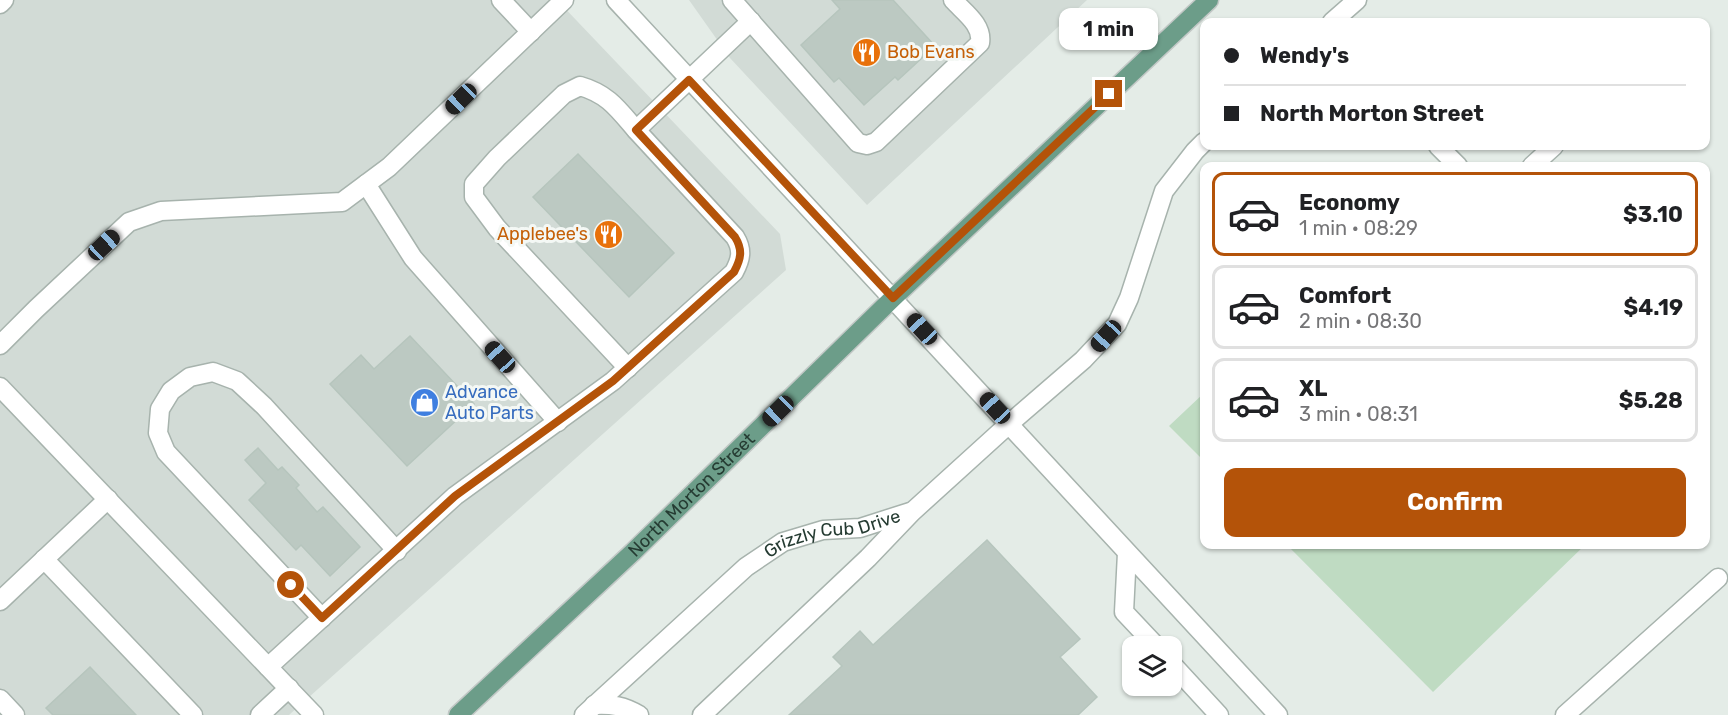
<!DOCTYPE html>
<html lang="en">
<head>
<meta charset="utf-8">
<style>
	body { margin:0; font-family:Rubik,sans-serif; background:#f6f6f6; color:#202124; height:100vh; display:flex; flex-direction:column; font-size:22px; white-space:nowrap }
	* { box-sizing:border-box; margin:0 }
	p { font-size:20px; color:#757577 }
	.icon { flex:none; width:33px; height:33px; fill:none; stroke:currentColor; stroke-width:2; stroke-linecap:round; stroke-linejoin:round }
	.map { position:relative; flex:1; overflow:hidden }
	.sheet { position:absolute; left:1200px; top:162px; width:510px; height:387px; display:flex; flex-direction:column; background:#fff; border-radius:12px; box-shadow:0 2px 4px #0004 }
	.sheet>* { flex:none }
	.hud { position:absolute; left:1200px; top:18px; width:510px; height:132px; border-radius:12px; box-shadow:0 2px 4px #0004; display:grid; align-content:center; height:132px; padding:0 24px; background:#fff }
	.buttons { position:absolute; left:1122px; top:636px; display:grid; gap:12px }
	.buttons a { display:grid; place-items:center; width:60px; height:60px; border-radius:12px; background:#fff; box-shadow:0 2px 4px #0004; font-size:30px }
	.end { position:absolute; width:27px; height:27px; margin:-14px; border:8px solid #b45309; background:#fff; box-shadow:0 0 0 3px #fff }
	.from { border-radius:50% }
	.bubble { position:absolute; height:42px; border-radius:12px; background:#fff; box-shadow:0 2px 4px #0004; font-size:20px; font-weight:700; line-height:42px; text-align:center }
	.car { position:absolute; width:18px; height:36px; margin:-18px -9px; border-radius:8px; box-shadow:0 0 4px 2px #0007; background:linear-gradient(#222 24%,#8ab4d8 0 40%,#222 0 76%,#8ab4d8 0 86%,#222 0) }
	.hud b { display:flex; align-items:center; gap:21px; height:57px; font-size:22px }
	.hud b+b { border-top:2px solid #e0e0e0 }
	.hud i { width:15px; height:15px; background:#202124 }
	ul { padding:10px 0 0; list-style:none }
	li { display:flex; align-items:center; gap:18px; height:84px; margin:0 12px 9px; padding:0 12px; border:3px solid #e0e0e0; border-radius:12px }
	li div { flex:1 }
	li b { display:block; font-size:22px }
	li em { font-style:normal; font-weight:700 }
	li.active { border-color:#b45309 }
	li>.icon { width:54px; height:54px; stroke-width:1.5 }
	.cta { display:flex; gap:12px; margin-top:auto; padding:12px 24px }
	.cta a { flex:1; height:69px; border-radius:12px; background:#b45309; color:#fff; font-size:24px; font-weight:700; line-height:69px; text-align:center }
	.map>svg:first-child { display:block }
	.built { fill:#d2dbd6 }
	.green { fill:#bfdbc2 }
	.building { fill:#bcc9c2; stroke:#b6c5bd; stroke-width:1.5 }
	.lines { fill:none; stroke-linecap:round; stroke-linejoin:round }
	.minor-casing { stroke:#a7b3ad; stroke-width:21 }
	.major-casing { stroke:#c2c8c6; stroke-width:21 }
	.minor { stroke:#fff; stroke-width:18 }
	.major { stroke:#6c9d89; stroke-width:18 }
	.route { stroke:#b45309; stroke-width:8 }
	.labels { text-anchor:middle; stroke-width:6; stroke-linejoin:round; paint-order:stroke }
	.food-label { font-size:18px; fill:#c56008; stroke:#f4f8f5; text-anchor:start }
	.shop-label { font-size:18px; fill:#366cbe; stroke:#f4f8f5; text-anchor:start }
	.street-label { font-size:18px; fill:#253b32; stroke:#f4f8f5 }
</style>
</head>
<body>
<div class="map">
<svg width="1728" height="715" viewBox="0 0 1728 715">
	<rect width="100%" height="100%" fill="#e4ece7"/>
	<path class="built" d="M0 0H557L780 234 786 270 289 715H0Z
		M689 0H1087L867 205 730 58Z"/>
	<path class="green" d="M1204 393V461L1169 426Z
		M1287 545H1585L1433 692Z"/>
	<path class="building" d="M832 0H893L935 46 898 80 895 77 864 105 839 78 834 82 801 45 840 9Z
		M578 154 674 253 629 297 533 197Z
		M410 336 474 404 407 466 330 384 361 355 374 369Z
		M258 448 278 470 282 467 299 485 296 488 317 512 323 507 360 547 330 576 301 545 296 550 249 500 266 483 245 460Z
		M987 540 1080 639 1060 657 1097 697 1078 715H789L842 666 833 657 860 631 873 645Z
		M90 667 136 715H53L46 708Z"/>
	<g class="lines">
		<defs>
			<g id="minor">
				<path d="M501 0 531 32"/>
				<path d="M616 0 1278 715"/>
				<path d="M732 0 858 143 867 145 876 142 980 43C983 25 965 13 953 0"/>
				<path d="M0 4 4 0"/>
				<path d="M1332 22 1357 0"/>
				<path d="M1438 146 1458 166"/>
				<path d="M1532 166 1554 146"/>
				<path d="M366 184 413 258 558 422"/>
				<path d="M0 345 36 309 129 222 161 211 342 202 389 167 564 0"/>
				<path d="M628 368 497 228 474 197V184L497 158 564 94 580 86C608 94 618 109 636 130"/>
				<path d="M0 387 314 715"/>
				<path d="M1127 553 1124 612 1156 646"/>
				<path d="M44 559 193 715"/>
				<path d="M0 601 108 499"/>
				<path d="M322 618 166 452 158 433 160 409 171 391 190 377 213 372 237 381 264 406 397 551"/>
				<path d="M1172 664 1219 715"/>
				<path d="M268 667 455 496 613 381 734 272C741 259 743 250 735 237L636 130 751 21"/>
				<path d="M0 699 15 715"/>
				<path d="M594 705C612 704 624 706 639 715"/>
				<path d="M260 715 289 688"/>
				<path id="s1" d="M584 715 746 567 783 542 823 530 860 528 910 512"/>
				<path d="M702 715 868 558 912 512 1009 424 1083 360 1117 324 1129 298 1164 191 1195 151 1204 142"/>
				<path d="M1565 715 1718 578"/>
			</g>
			<g id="major">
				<path id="s2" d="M458 715 633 552 893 298 1209 0"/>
			</g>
		</defs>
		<use href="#minor" class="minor-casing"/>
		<use href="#major" class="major-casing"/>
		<use href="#minor" class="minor"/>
		<use href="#major" class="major"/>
	</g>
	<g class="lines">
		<path class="route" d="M291 585 322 618 455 496 613 381 734 272C741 259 743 250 735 237L636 130 689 80 893 298 1109 94"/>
	</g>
	<defs>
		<symbol id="restaurant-disc" viewBox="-11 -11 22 22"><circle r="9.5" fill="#e8710a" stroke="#f4f8f5"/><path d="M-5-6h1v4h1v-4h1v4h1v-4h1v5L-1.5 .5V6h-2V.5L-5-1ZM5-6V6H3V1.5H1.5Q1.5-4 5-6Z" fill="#fff"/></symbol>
		<symbol id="shop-disc" viewBox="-11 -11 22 22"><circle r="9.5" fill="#3f7fe0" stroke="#f4f8f5"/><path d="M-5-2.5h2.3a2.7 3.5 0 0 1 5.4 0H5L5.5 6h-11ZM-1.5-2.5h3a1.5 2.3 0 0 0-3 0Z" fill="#fff"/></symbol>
	</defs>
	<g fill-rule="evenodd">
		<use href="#restaurant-disc" x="850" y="36" width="33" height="33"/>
		<use href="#restaurant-disc" x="592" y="218" width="33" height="33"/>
		<use href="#shop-disc" x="408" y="386" width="33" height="33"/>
	</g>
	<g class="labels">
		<g class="food-label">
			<text x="887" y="58">Bob Evans</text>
			<text x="588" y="240" text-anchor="end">Applebee's</text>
		</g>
		<g class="shop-label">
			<text x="445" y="398">Advance<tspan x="445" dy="21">Auto Parts</tspan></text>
		</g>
		<g class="street-label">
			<text dy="6" stroke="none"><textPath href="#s2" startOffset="321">North Morton Street</textPath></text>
			<text dy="6" stroke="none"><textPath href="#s1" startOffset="314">Grizzly Cub Drive</textPath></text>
		</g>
	</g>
</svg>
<div class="buttons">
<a><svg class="icon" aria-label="layers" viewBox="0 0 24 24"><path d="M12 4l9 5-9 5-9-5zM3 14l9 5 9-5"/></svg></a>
</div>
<i class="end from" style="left:291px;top:585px"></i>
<i class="end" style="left:1109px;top:94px"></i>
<div class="bubble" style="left:1059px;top:8px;width:99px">1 min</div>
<i class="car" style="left:461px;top:99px;rotate:226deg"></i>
<i class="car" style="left:104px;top:245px;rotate:47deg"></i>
<i class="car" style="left:922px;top:329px;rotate:317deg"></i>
<i class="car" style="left:1106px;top:336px;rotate:222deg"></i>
<i class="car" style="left:500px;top:357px;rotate:318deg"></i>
<i class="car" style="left:995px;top:408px;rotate:317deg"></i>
<i class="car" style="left:778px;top:411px;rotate:226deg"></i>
<div class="hud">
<b><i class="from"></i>Wendy's</b>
<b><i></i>North Morton Street</b>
</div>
<section class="sheet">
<ul>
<li class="active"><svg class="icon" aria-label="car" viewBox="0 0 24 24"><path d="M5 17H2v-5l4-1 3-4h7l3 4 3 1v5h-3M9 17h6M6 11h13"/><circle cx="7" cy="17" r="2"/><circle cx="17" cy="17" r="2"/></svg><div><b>Economy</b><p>1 min · 08:29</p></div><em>$3.10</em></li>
<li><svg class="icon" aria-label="car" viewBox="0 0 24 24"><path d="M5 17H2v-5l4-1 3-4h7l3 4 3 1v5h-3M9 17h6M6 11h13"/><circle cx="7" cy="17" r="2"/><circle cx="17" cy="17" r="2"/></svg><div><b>Comfort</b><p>2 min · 08:30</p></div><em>$4.19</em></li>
<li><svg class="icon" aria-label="car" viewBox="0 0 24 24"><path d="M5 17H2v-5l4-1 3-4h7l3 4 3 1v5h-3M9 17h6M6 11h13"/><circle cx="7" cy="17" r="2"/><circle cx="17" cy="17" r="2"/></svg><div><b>XL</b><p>3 min · 08:31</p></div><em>$5.28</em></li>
</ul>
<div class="cta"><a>Confirm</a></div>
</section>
</div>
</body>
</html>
